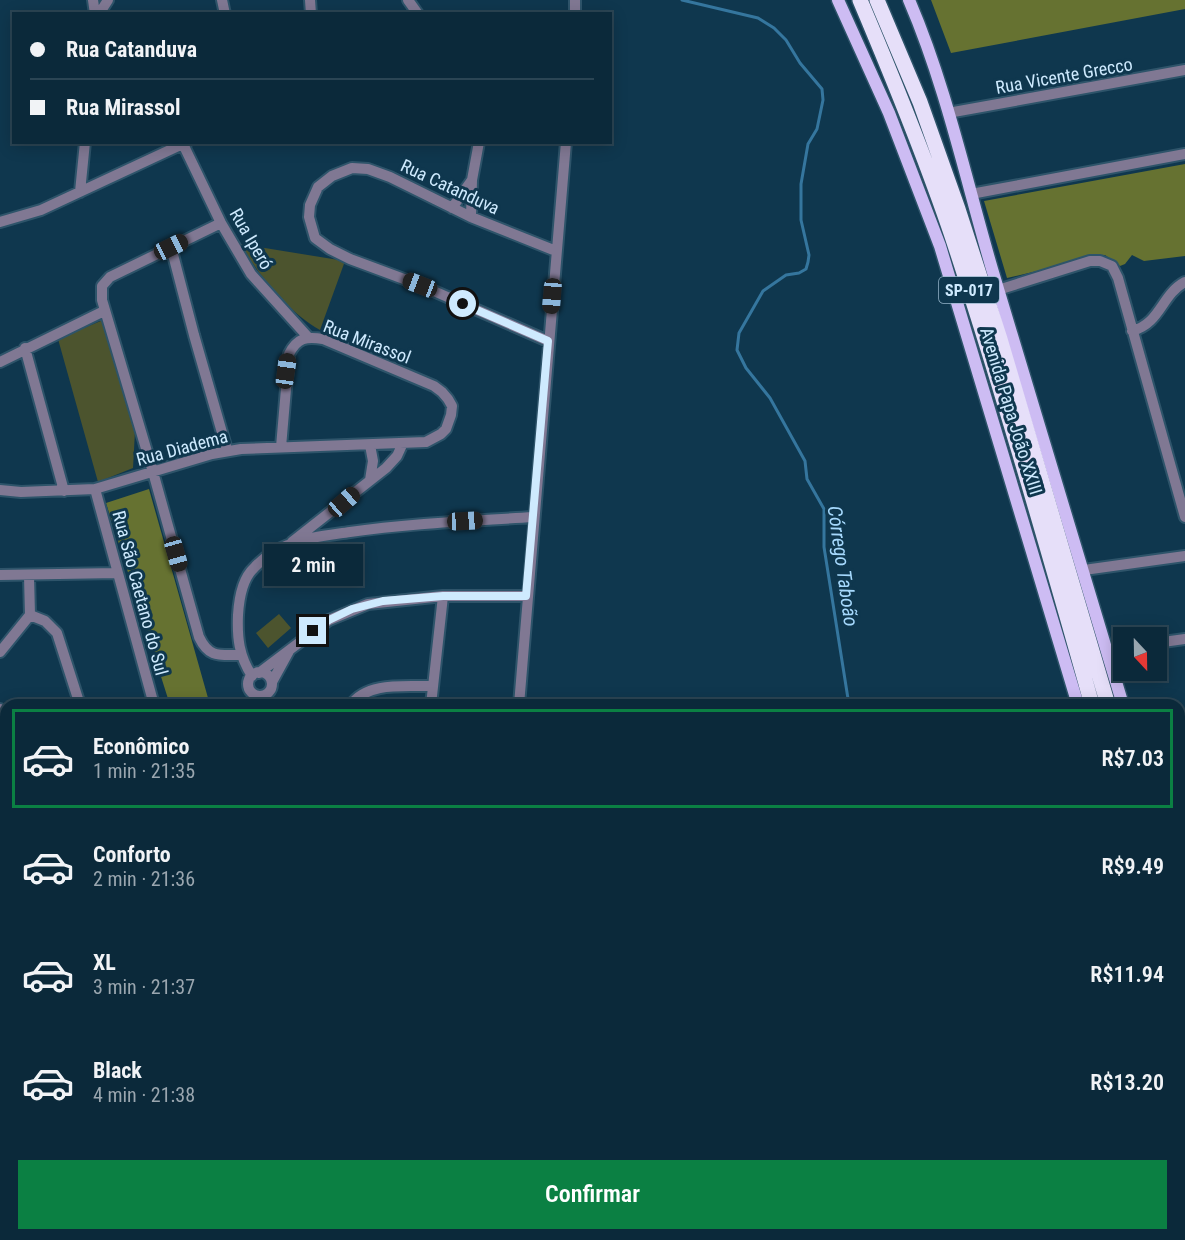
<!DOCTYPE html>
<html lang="pt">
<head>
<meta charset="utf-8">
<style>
	body { margin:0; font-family:"Roboto Condensed",sans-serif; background:#143142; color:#f1f3f6; height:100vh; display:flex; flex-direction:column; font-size:22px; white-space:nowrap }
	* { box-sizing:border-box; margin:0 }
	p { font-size:20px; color:#9aa6af }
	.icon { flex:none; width:33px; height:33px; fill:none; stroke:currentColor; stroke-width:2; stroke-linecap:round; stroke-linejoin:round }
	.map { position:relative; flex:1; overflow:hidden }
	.drawer { position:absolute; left:0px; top:699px; width:1185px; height:542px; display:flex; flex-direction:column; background:#0b293a; border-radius:18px 18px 0 0; box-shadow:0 3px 15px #0003,0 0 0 2px #2b4554 }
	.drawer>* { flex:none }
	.banner { position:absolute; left:12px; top:12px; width:600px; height:132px; border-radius:0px; box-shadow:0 3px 15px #0003,0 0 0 2px #2b4554; display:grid; align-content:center; height:132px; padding:0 18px; background:#0b293a }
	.needle { width:39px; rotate:158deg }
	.controls { position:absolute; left:1113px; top:627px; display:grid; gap:12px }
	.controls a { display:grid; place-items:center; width:54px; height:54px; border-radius:0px; background:#0b293a; box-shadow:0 3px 15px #0003,0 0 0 2px #2b4554; font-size:30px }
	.end { position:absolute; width:27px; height:27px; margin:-14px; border:8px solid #ceeafe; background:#111; box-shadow:0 0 0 3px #111 }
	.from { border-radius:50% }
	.bubble { position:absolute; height:42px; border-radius:0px; background:#0b293a; box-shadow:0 3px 15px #0003,0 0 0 2px #2b4554; font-size:20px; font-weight:600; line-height:42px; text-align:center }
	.car { position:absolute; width:18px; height:36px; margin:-18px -9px; border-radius:8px; box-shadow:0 0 4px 2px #0007; background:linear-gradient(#222 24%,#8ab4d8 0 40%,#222 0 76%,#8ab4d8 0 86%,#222 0) }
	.banner b { display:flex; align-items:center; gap:21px; height:57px; font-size:22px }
	.banner b+b { border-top:2px solid #2b4554 }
	.banner i { width:15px; height:15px; background:#f1f3f6 }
	ul { padding:10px 0 0; list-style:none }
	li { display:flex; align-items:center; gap:18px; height:99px; margin:0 12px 9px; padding:0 6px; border:3px solid transparent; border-radius:0px }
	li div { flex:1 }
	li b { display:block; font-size:22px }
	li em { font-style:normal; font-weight:600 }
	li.on { border-color:#0b8043 }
	li>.icon { width:54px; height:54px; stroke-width:1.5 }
	.button { display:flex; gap:12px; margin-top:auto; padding:12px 18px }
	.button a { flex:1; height:69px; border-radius:0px; background:#0b8043; color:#fff; font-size:24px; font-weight:600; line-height:69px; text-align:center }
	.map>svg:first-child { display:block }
	.green { fill:#4c542e }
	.forest { fill:#667231 }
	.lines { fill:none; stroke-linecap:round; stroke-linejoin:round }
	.stream { stroke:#35769e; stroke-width:3 }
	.minor-casing { stroke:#2e546a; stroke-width:14 }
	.major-casing { stroke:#2e546a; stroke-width:15 }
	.highway-casing { stroke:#2e546a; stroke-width:18 }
	.minor { stroke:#807893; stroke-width:10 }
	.major { stroke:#cdbcf3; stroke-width:12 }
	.highway { stroke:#e6dff9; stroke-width:15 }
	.route { stroke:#ceeafe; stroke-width:8 }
	.labels { text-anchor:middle; stroke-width:6; stroke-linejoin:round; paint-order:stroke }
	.shield { fill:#0f374e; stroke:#95b4c9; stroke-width:1.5 }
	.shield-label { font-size:16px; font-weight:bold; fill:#ceeafe }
	.street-label { font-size:18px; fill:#ceeafe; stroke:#0f374e }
	.water-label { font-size:20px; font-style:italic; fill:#a5d8fc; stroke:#0f374e }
</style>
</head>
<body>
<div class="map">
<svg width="1185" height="1240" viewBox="0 0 1185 1240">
	<rect width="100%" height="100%" fill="#0f374e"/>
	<path class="green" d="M240 244 345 261 320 330C288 312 259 275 240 244Z
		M103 320 135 431 133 468 98 482 58 339Z
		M279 614 291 628 268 648 256 633Z
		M1179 1212 1185 1213V1240H917V1234H1179Z
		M245 1235H317L315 1240H244Z"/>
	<path class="forest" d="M931 0H1185V9L951 53Z
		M1185 164V256L1144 261 1132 255 1125 264 1120 266 1105 255 1007 278 984 201Z
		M149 489 210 705H170L106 503Z
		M653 1235 783 1234V1235L782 1240H652Z"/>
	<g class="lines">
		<path class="stream" d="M682 0 758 18 774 28 786 40 800 63 822 89 823 100 817 129 808 144 801 184V220L809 255 808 262 806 269 799 273 786 275 763 291 739 333 737 350 746 368 770 398 805 461 807 479 824 509V547L849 705
			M904 1240V1234"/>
		<defs>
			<path id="minor" d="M93 0 95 14
				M222 0 225 14
				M310 0 311 14
				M408 0 418 14
				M99 14 108 0
				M575 14V0
				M948 113 1185 70
				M183 144 221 223 251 274 308 337
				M80 192 85 142
				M971 194 1185 154
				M452 208 472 180
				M471 217 472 180 479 142
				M0 222 41 210 187 142
				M221 223 110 277 102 286V300L153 472 199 637C209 658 219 655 240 655
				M171 247 194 335 227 450
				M998 290 1090 261H1100L1112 266 1118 278 1185 517
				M1132 331C1161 323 1161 295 1185 282
				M548 341 420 285 350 259 330 249 315 238 309 217 310 205 318 187 332 176 352 168 368 169 390 177 471 217 556 251
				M25 348 64 491
				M0 362 104 311
				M370 445 373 461 370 480
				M95 489 154 705
				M0 490 21 492 95 489 212 454 241 449 426 442 441 434 446 429 451 415 452 406 448 399 442 392 434 386 323 339C306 336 297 338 289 354L281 447
				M292 542 386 468 397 456 403 443
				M1084 570 1185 556
				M0 575 117 573
				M30 615 45 621 57 633 80 705
				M1156 643 1185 639
				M1107 650 1124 647
				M0 652 30 615 29 576
				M248 684a12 12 0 1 1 24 0a12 12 0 1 1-24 0Z
				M259 673 329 620 368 604 443 596H527
				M252 676C239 656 237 638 238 615 239 599 242 579 254 568 263 558 275 550 288 545 307 537 330 535 350 532 411 523 472 521 533 517
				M272 682 289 651
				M351 705C367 681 407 687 432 686
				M431 705 443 596
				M519 705 566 142
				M0 709 6 714
				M1179 747 1185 746
				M0 781 6 786
				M0 799 6 795
				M0 1043 6 1046
				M0 1124 6 1114
				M0 1136 6 1139
				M0 1205 6 1200
				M86 1234 89 1240
				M363 1234 390 1240
				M239 1240 240 1234
				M325 1240 326 1234
				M474 1240 475 1234
				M644 1240 646 1234"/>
			<path id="major" d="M838 0 889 113 940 246 1078 705
				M909 0C946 86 966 180 992 269 1035 415 1080 560 1123 705
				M1179 833 1185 835
				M0 889 6 884
				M1179 901 1185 925
				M1179 1074 1185 1099"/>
			<path id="highway" d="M860 0C893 78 925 156 952 236 1003 391 1048 548 1092 705
				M877 0 920 102 958 209 1000 339 1108 705
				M1179 957 1185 980
				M1179 1022 1185 1046"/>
		</defs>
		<use href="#minor" class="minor-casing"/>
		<use href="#major" class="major-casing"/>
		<use href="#highway" class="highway-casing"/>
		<use href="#minor" class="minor"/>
		<use href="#major" class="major"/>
		<use href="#highway" class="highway"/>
	</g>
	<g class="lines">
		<path class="route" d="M313 631 329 620 352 609 383 601 443 596H526L548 341 463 304"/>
	</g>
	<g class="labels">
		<rect class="shield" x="939" y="277" width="60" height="26" rx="4.5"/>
		<g class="shield-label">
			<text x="969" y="296">SP-017</text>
		</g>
		<g class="street-label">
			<text transform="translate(1064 76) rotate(-10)" y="6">Rua Vicente Grecco</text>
			<text transform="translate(450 187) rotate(25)" y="6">Rua Catanduva</text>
			<text transform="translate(251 239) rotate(60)" y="6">Rua Iperó</text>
			<text transform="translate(367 342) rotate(21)" y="6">Rua Mirassol</text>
			<text transform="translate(1011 411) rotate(73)" y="6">Avenida Papa João XXIII</text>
			<text transform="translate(182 448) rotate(-15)" y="6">Rua Diadema</text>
			<text transform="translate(140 593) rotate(75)" y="6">Rua São Caetano do Sul</text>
		</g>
		<g class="water-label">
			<text transform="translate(843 566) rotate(82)" y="7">Córrego Taboão</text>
		</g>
	</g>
</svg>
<div class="controls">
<a><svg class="needle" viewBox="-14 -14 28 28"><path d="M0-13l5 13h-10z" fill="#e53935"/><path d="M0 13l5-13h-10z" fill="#9aa6af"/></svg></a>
</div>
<i class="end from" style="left:463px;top:304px"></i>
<i class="end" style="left:313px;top:631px"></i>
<div class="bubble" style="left:264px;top:544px;width:99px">2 min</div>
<i class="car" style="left:171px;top:247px;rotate:64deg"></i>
<i class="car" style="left:420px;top:285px;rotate:291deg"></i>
<i class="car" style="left:552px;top:296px;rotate:185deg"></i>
<i class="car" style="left:286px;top:371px;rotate:8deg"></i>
<i class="car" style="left:344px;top:502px;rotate:49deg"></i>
<i class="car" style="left:465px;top:521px;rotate:87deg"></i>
<i class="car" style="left:176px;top:554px;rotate:164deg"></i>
<div class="banner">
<b><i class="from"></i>Rua Catanduva</b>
<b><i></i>Rua Mirassol</b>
</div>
<section class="drawer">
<ul>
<li class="on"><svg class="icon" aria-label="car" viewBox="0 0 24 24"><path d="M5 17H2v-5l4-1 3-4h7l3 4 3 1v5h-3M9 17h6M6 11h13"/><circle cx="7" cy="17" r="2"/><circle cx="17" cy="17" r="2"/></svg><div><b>Econômico</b><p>1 min · 21:35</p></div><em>R$7.03</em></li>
<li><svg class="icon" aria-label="car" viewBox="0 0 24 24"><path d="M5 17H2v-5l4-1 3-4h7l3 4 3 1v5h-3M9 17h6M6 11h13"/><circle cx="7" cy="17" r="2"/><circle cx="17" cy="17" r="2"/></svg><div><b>Conforto</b><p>2 min · 21:36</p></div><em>R$9.49</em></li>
<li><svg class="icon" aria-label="car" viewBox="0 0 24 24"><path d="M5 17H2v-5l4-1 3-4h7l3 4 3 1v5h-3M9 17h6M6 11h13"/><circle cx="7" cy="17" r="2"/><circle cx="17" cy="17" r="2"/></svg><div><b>XL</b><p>3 min · 21:37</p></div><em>R$11.94</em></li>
<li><svg class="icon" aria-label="car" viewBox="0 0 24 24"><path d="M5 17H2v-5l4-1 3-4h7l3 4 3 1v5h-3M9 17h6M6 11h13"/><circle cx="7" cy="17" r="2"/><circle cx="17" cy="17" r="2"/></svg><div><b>Black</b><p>4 min · 21:38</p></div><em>R$13.20</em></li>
</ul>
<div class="button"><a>Confirmar</a></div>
</section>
</div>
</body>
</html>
